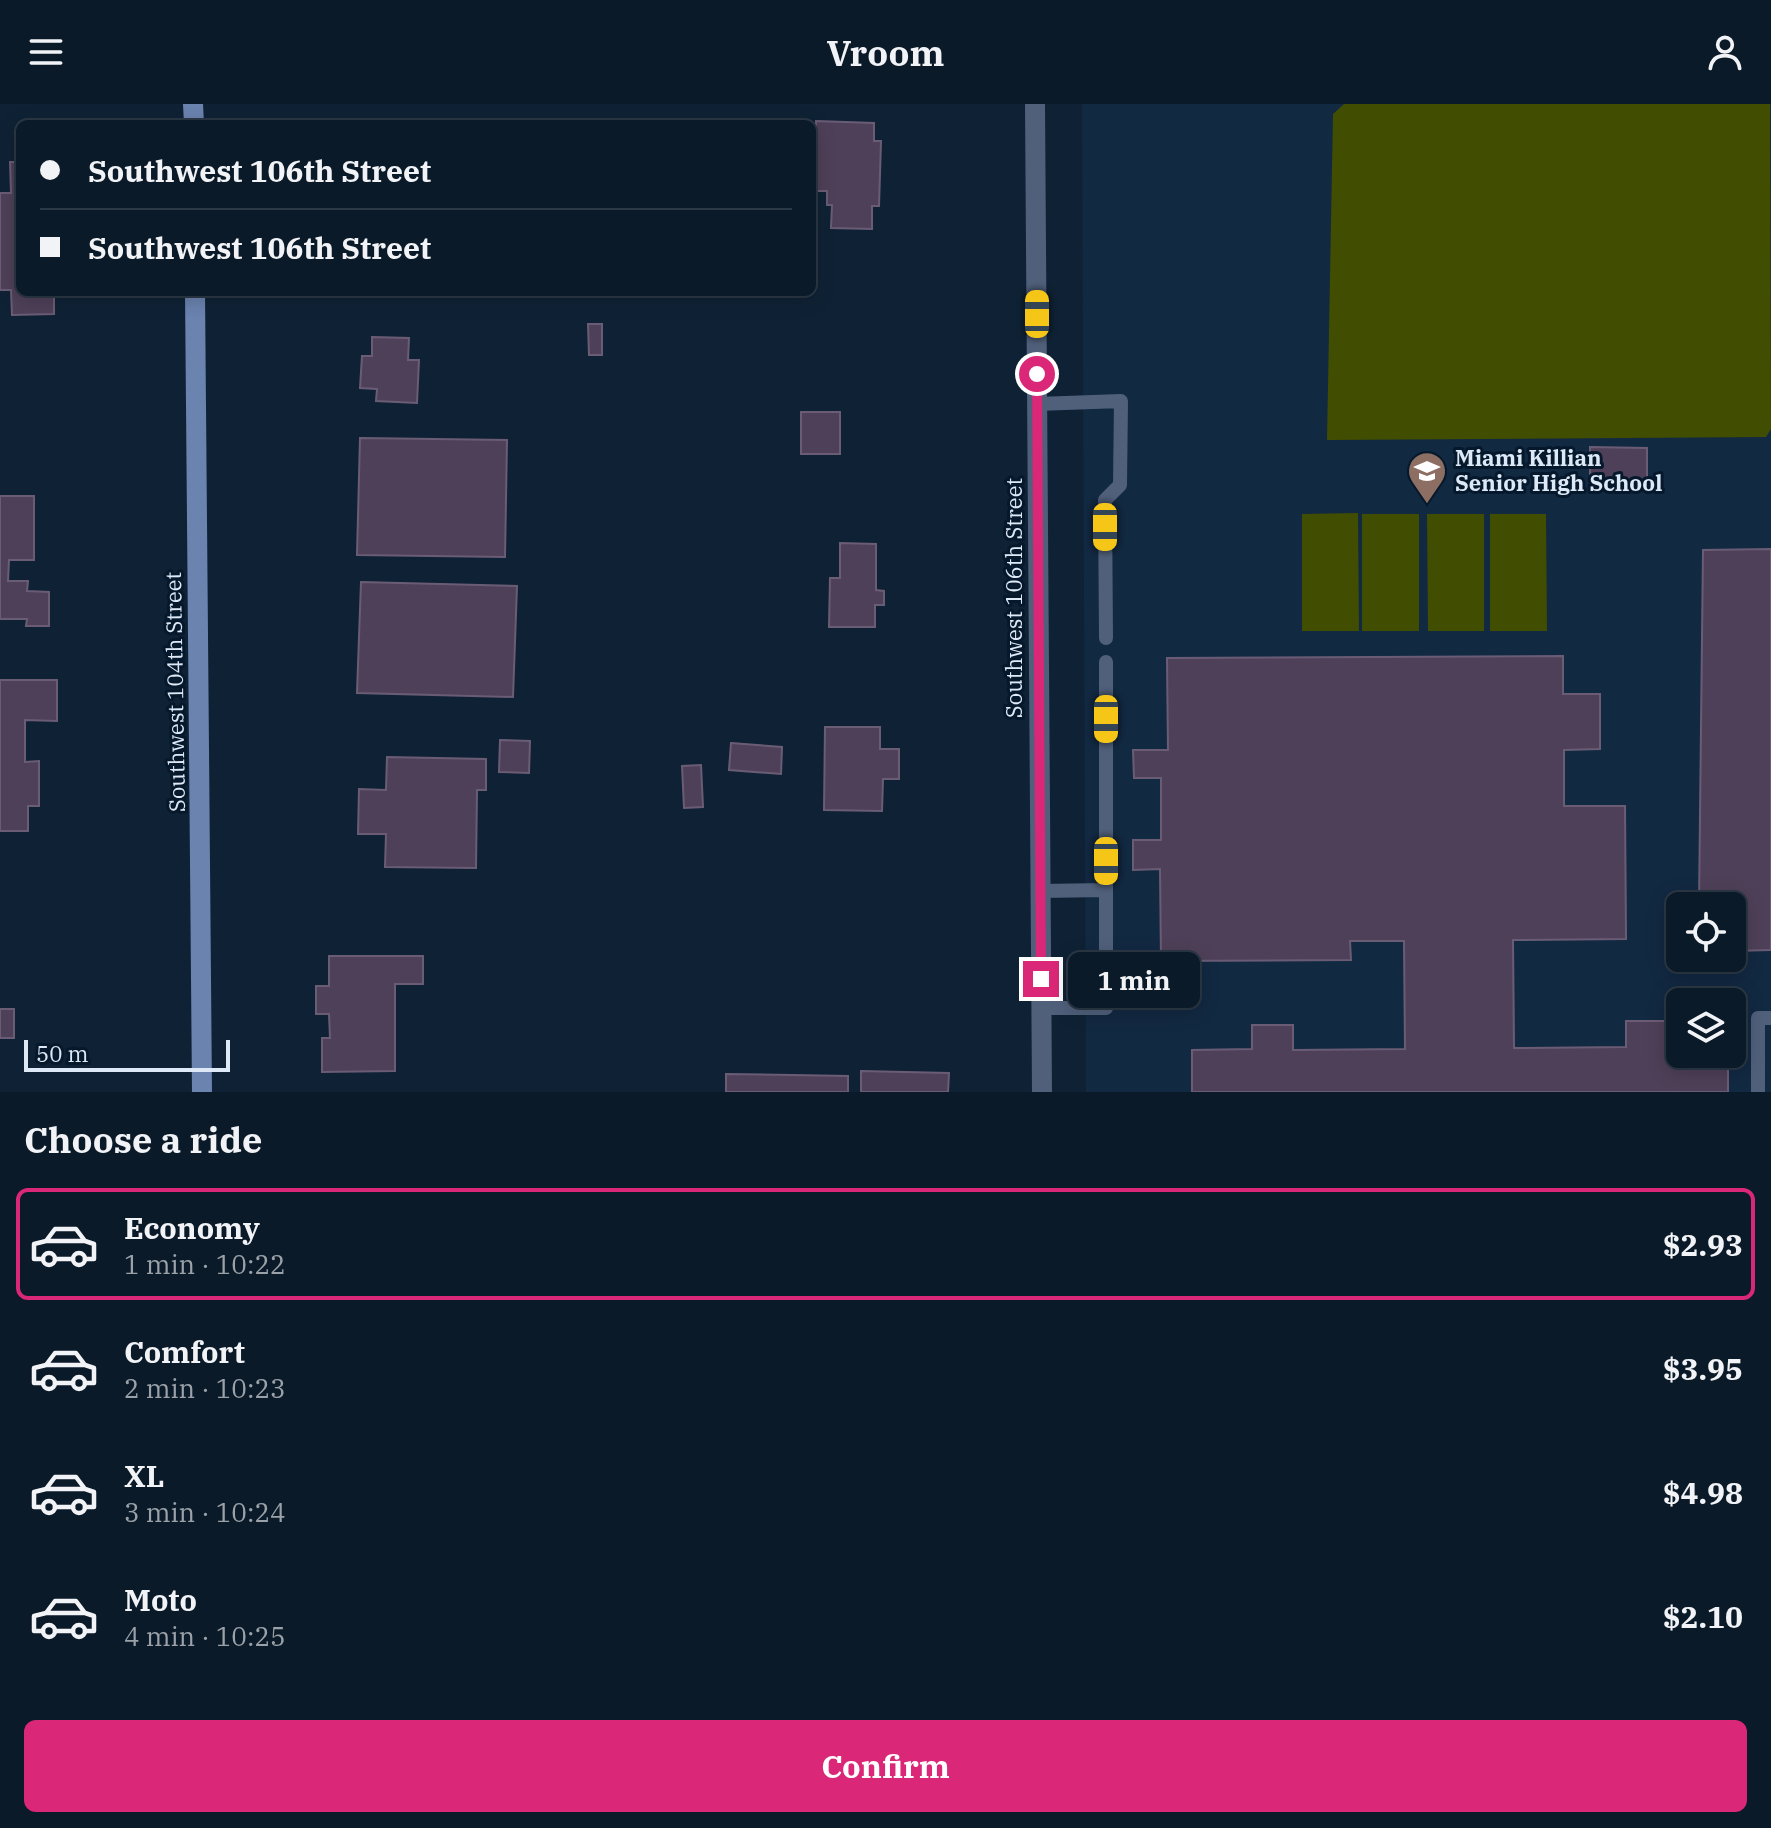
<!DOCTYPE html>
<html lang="en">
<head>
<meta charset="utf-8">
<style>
	body { margin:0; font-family:"IBM Plex Serif",serif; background:#192734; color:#f1f3f6; height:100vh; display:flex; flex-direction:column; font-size:30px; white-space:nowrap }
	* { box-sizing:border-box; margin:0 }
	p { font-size:26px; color:#9aa1a8 }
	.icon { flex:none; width:44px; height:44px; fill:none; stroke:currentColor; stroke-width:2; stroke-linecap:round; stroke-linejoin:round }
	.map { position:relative; height:988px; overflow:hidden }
	.drawer { display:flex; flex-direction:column; background:#0b1a28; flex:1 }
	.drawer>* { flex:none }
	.hud { position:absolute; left:16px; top:16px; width:800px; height:176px; border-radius:12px; box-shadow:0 4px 20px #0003,0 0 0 2px #2b3845; display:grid; align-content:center; height:176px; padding:0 24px; background:#0b1a28 }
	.buttons { position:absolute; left:1666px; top:788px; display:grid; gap:16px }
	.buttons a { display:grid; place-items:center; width:80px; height:80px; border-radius:12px; background:#0b1a28; box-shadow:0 4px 20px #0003,0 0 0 2px #2b3845; font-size:40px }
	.scale { position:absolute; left:24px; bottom:20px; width:206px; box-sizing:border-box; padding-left:8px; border:4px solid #dde9f7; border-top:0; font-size:22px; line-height:28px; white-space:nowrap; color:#dde9f7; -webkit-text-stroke:6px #06182b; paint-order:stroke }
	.end { position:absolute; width:36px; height:36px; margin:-18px; border:10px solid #db2777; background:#fff; box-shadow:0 0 0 4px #fff }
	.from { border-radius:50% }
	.bubble { position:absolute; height:56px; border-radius:12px; background:#0b1a28; box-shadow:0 4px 20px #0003,0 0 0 2px #2b3845; font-size:26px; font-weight:700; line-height:56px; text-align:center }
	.car { position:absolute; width:24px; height:48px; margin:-24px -12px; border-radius:10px; box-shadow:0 0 6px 2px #0007; background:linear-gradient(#f5c518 24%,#345 0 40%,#f5c518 0 76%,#345 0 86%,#f5c518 0) }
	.hud b { display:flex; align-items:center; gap:28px; height:76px; font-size:30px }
	.hud b+b { border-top:2px solid #2b3845 }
	.hud i { width:20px; height:20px; background:#f1f3f6 }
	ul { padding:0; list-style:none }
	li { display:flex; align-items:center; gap:24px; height:112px; margin:0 16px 12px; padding:0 8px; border:4px solid transparent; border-radius:12px }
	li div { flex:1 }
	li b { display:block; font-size:30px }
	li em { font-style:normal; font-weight:700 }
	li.selected { border-color:#db2777 }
	li>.icon { width:72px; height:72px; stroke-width:1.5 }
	h2 { padding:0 24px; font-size:36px; line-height:96px }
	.cta { display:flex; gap:16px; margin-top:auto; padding:16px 24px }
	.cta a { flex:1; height:92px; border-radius:12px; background:#db2777; color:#fff; font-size:32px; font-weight:700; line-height:92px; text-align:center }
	header { display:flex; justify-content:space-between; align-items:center; height:104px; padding:0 24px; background:#0b1a28; font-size:36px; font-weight:700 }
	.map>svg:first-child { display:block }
	.built { fill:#122942; fill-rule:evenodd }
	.green { fill:#414d01 }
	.building { fill:#4e4058; stroke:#6b5c76; stroke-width:2 }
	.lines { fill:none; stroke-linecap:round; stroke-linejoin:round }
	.lane { stroke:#50607b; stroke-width:14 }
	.street { stroke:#50607b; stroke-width:20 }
	.secondary { stroke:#6a83af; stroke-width:20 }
	.route { stroke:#db2777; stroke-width:10 }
	.labels { text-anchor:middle; stroke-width:6; stroke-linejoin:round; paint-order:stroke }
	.poi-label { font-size:22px; font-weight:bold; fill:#dde9f7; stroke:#06182b; text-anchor:start }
	.street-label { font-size:22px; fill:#dde9f7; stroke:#06182b }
</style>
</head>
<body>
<header><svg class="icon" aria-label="menu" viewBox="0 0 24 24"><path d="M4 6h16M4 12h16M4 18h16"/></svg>Vroom<svg class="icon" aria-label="person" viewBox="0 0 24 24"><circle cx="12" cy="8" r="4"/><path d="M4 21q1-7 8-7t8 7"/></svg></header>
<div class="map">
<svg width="1771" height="988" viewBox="0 0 1771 988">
	<rect width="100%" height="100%" fill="#0f2235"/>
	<path class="built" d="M1082 0H1771V988H1086ZM1680 802H1732V854H1680ZM1680 898H1732V950H1680Z"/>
	<path class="green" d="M1344 0H1770L1771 325 1766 333 1327 336 1333 10Z
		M1358 409 1359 527H1302V410Z
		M1362 410H1419V527H1362Z
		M1427 410H1484V527H1428Z
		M1490 410H1546L1547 527H1490Z"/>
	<path class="building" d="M816 17 874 19V37H881L879 102H872V125L831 124 832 101H827V87H812V34L816 35Z
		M10 58H20V188H54V210L12 211 11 186H0V89H11Z
		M588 220H602V251H589Z
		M372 233 409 234 408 256H419L417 299 376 297 377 285 360 284 362 252H372Z
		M801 308H840V350H801Z
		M360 334 507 336 505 453 357 451Z
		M1590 343 1647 344V386H1590Z
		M0 392H34V456H9L8 477H28L27 487 49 488V522H26L27 515H0Z
		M840 439 876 440V486L884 487V501H875V523H829L830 474H840Z
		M1771 445V846L1732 847V802H1699L1703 446Z
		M361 478 517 482 513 593 357 589Z
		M1563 552V590H1600V645L1564 646V702H1625L1626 835 1513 836 1514 944 1626 943V917H1668V941H1680V950H1728V988H1192V946L1252 945V921H1293V946L1405 945 1404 837H1350L1351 856 1161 857 1160 765 1133 766V736H1161V674H1134L1133 646H1168L1167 554Z
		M0 576H57V617L25 616V658L39 657V702H28V727H0Z
		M825 623H880V645H899V675H883L882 707 824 706Z
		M500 636 530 637 529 669 499 668Z
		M731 639 782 643 781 670 729 666Z
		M387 653 486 655V686H477L476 764 385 763 386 730H358L359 685 386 686Z
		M701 661 703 703 684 704 682 662Z
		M329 852H423V880H395V967L322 968V934H330L329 910H316V882H329Z
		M0 905H14V934H0Z
		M861 967 949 969 948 988H861Z
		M726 970 848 972V988H726Z"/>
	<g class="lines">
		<path class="lane" d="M1037 300 1121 297 1120 381 1105 396 1106 534
			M1040 787 1106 786V558
			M1041 904H1106V786
			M1758 988V914H1771"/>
		<path class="street" d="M1035 0 1042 988"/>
		<path class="secondary" d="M193 0 194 20
			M195 188 202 988"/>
	</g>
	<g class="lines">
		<path class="route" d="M1037 270 1041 875"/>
	</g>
	<defs>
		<symbol id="school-pin" viewBox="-11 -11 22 30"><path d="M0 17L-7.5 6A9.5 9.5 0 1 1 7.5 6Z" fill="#8d6e63" stroke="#06182b"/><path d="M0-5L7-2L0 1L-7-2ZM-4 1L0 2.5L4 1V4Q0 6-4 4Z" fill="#fff"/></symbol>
	</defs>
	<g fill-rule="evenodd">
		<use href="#school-pin" x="1405" y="345" width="44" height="60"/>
	</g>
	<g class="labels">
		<g class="poi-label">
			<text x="1455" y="362">Miami Killian<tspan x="1455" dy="25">Senior High School</tspan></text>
		</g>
		<g class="street-label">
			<text transform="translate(1014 494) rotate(-90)" y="8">Southwest 106th Street</text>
			<text transform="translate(175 588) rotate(-91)" y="8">Southwest 104th Street</text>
		</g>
	</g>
</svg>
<div class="buttons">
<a><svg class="icon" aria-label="locate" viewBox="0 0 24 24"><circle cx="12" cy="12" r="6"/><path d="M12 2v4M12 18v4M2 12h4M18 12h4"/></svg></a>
<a><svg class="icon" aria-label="layers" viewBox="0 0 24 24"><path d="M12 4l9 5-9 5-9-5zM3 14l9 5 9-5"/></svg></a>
</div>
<div class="scale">50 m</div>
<i class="end from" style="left:1037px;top:270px"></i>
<i class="end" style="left:1041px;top:875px"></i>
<div class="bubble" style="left:1068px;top:848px;width:132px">1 min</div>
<i class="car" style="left:1037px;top:210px;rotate:0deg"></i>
<i class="car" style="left:1105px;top:423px;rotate:180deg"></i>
<i class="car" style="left:1106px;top:615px;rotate:180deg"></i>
<i class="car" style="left:1106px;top:757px;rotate:180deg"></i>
<div class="hud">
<b><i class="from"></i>Southwest 106th Street</b>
<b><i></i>Southwest 106th Street</b>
</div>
</div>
<section class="drawer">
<h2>Choose a ride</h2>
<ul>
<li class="selected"><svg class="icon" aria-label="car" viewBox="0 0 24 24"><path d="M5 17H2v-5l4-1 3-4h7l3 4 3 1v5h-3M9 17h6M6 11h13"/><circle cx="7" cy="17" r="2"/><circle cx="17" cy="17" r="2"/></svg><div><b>Economy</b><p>1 min · 10:22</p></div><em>$2.93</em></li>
<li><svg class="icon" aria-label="car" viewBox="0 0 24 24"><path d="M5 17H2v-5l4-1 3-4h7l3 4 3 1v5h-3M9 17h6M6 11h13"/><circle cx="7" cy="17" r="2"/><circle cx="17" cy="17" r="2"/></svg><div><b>Comfort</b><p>2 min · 10:23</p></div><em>$3.95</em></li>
<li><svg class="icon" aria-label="car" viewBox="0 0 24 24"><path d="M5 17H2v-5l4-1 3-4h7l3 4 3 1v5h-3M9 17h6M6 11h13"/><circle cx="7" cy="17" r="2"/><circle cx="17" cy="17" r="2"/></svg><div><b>XL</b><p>3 min · 10:24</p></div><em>$4.98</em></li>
<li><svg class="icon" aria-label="car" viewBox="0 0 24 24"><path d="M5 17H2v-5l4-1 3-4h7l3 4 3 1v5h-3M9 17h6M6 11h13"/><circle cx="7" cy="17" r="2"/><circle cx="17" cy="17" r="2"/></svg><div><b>Moto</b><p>4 min · 10:25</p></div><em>$2.10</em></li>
</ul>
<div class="cta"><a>Confirm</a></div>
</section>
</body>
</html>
